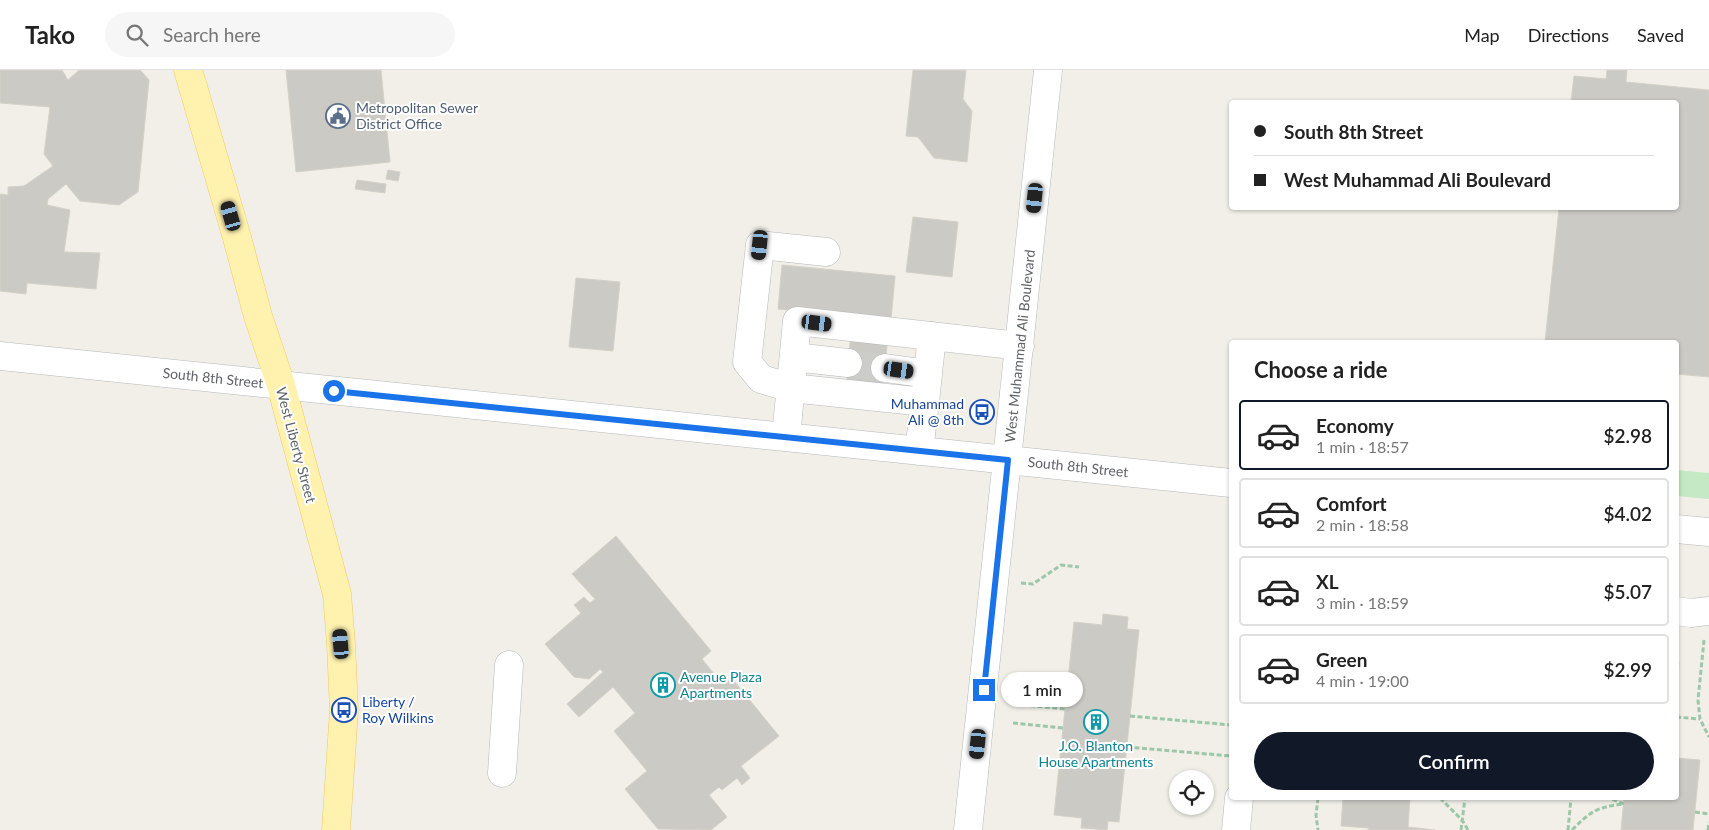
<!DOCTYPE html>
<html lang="en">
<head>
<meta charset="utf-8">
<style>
	body { margin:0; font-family:Lato,sans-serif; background:#f6f6f6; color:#222; height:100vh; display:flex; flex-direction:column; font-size:19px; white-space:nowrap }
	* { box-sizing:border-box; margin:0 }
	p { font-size:16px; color:#767676 }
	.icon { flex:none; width:28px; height:28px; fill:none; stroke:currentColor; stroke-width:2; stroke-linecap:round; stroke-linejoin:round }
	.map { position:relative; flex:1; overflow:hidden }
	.side { position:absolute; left:1229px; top:270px; width:450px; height:460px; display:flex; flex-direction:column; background:#fff; border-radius:5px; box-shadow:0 1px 4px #0004 }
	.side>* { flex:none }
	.guide { position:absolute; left:1229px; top:30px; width:450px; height:110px; border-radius:5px; box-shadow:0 1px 4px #0004; display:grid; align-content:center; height:110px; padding:0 25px; background:#fff }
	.controls { position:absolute; left:1169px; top:700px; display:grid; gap:10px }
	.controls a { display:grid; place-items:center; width:45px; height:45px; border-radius:50%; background:#fff; box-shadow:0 1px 4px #0004; font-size:25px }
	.end { position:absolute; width:22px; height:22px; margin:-11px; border:6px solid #1a73e8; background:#fff; box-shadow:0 0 0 2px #fff }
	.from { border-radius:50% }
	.bubble { position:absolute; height:35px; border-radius:18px; background:#fff; box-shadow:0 1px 4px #0004; font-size:16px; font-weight:600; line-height:35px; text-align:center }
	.car { position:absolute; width:15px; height:30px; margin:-15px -8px; border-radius:6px; box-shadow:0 0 4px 1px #0007; background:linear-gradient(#222 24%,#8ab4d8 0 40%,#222 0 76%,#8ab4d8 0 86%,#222 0) }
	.guide b { display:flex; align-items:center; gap:18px; height:48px; font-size:19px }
	.guide b+b { border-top:1px solid #e0e0e0 }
	.guide i { width:12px; height:12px; background:#222 }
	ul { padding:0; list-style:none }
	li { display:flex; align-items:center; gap:15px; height:70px; margin:0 10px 8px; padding:0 15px; border:2px solid #e0e0e0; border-radius:5px }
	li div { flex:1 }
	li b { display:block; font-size:19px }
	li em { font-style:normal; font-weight:600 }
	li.active { border-color:#111827 }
	li>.icon { width:45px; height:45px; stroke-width:1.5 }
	h2 { padding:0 25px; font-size:22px; line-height:60px }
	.action { display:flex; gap:10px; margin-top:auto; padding:10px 25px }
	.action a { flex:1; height:58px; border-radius:30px; background:#111827; color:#fff; font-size:20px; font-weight:600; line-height:58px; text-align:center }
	header { display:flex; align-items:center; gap:30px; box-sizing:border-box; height:70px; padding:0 25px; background:#fff; border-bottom:1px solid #e0e0e0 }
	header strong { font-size:24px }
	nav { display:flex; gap:28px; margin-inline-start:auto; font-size:18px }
	.search { width:350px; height:45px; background:#f6f6f6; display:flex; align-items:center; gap:12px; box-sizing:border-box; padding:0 18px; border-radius:28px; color:#767676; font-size:19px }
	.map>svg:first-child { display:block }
	.green { fill:#c5e8c5 }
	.building { fill:#cccac5; stroke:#d6d1c6 }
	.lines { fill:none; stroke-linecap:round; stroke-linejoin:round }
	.minor-tunnel { stroke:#ccccc8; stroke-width:28; stroke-dasharray:28 14; stroke-linecap:butt }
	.minor-casing { stroke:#b5b8bc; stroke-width:29 }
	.major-casing { stroke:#f2c960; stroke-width:29 }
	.path { stroke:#9cc7a9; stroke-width:3; stroke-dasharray:5 2.5; stroke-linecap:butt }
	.minor { stroke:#fff; stroke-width:28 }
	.major { stroke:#fff2af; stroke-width:28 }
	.route { stroke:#1a73e8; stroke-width:6 }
	.labels { text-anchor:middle; stroke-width:4; stroke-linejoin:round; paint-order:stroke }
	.service-label { font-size:14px; fill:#4e5e75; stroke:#fff; text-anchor:start }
	.street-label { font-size:14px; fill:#5f6368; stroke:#fff }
	.transit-label { font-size:14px; fill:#164399; stroke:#fff; text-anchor:end }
	.culture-label { font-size:14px; fill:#0d838f; stroke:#fff; text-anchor:start }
</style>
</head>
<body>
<header>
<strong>Tako</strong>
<div class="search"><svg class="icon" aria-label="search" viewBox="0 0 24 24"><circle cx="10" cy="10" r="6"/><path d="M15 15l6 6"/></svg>Search here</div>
<nav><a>Map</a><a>Directions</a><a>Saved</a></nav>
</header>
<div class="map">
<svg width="1709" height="760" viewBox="0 0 1709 760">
	<rect width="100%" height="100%" fill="#f1efe8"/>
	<path class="green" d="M1676 400 1709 403V429L1676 426Z"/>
	<path class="building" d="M0 0H62L68 10 79 0H140L149 10 138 122 119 135 80 131 66 114 48 129 47 135 70 140 64 182 100 183 96 219 27 213 26 224 0 221V124L8 125V117L24 116 53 96 44 84 50 37 0 33Z
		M286 0H381L390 92 296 102Z
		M913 0H966L963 29 972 41 967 92 934 88 918 67 906 66Z
		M1607 0H1627L1626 12 1709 20V307L1676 304V272H1545L1559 138H1676V32H1571L1574 6 1606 9Z
		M388 100 400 102 398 111 386 109Z
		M357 110 386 114 385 123 355 119Z
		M913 147 958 152 952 207 906 202Z
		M782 195 895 206 891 250 778 239Z
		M576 208 620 212 613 281 569 277Z
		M851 263 888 267 882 323 846 319Z
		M616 466 711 581 702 589 719 610 735 612 779 666 741 696 750 708 742 715 737 708 722 720 719 717 709 725 727 747 711 760 658 759 625 719 647 701 614 661 635 643 613 617 579 647 567 634 603 602 600 599 589 609 574 607 545 574 581 543 574 535 584 527 590 533 595 529 572 504Z
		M1103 544 1128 547 1127 559 1139 560 1119 752 1108 751 1107 760 1081 758 1082 748 1054 745 1074 552 1102 555Z
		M1676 593H1679L1676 621Z
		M1676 688 1700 690 1693 760H1621L1624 728H1676Z
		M1343 728H1410L1408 757 1435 760H1368L1369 758 1341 756Z"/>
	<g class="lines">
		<path class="minor-tunnel" d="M848 293 885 298"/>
		<defs>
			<path id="minor" d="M826 182 760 175 747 292 761 309 791 318 925 332 919 381
				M0 286 1231 413
				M794 287 848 293
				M885 298 928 304
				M925 332 932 266
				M786 367 797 251 1020 276
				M1676 459 1709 462
				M1676 541 1691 543 1709 541
				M502 703 509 595
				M968 760 1048 0
				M1236 760 1239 728"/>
			<path id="major" d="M188 0 236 164 258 246 281 315 337 524 341 574 344 640 336 760"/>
		</defs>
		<use href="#minor" class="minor-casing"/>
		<use href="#major" class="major-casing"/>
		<path class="path" d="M1021 513 1033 514 1061 495 1079 497
			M1704 570 1698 630 1700 649 1709 667
			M1015 634 1065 639
			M1130 646 1231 655
			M1676 647 1700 649
			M1013 653 1063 658
			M1127 677 1231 686
			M1318 728 1316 745 1318 760
			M1440 728 1462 750 1468 760
			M1695 742 1709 744
			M1461 760 1465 728
			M1568 760 1571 728
			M1572 760C1591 741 1597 737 1624 734L1609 728
			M1708 760 1709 752"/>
		<use href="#minor" class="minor"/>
		<use href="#major" class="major"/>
	</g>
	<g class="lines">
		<path class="route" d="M334 321 1008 390 984 620"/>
	</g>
	<defs>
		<symbol id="civic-ring" viewBox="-11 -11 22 22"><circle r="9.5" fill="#fff" stroke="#5c6f8a" stroke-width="1.5"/><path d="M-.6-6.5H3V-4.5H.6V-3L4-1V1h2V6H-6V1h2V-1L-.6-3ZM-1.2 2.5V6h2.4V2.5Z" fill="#5c6f8a"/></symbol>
		<symbol id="bus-ring" viewBox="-11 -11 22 22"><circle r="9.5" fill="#fff" stroke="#1a4fb4" stroke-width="1.5"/><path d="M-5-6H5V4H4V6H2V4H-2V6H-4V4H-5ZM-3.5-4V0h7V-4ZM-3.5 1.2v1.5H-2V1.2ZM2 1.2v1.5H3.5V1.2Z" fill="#1a4fb4"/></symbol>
		<symbol id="building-ring" viewBox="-11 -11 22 22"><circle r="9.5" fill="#fff" stroke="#0f9aa8" stroke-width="1.5"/><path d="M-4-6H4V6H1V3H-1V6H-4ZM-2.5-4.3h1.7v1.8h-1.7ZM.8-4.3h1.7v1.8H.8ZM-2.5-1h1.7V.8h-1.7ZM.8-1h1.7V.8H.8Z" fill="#0f9aa8"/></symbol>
	</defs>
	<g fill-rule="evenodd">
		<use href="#civic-ring" x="324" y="32" width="28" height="28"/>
		<use href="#bus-ring" x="968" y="328" width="28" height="28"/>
		<use href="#building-ring" x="649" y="601" width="28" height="28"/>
		<use href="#bus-ring" x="330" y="626" width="28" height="28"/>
		<use href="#building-ring" x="1082" y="638" width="28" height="28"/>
	</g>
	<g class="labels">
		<g class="service-label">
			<text x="356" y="43">Metropolitan Sewer<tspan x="356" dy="16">District Office</tspan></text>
		</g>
		<g class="street-label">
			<text transform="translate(1020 276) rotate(-84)" y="5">West Muhammad Ali Boulevard</text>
			<text transform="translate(213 308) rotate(6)" y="5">South 8th Street</text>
			<text transform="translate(296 375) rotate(75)" y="5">West Liberty Street</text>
			<text transform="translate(1078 397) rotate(6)" y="5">South 8th Street</text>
		</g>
		<g class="transit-label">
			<text x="964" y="339">Muhammad<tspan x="964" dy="16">Ali @ 8th</tspan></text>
			<text x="362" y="637" text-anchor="start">Liberty /<tspan x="362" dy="16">Roy Wilkins</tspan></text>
		</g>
		<g class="culture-label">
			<text x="680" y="612">Avenue Plaza<tspan x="680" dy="16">Apartments</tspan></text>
			<text x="1096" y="681" text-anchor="middle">J.O. Blanton<tspan x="1096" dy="16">House Apartments</tspan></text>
		</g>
	</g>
</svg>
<div class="controls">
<a><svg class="icon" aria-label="locate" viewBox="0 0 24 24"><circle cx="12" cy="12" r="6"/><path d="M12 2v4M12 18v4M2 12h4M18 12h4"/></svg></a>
</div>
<i class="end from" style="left:334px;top:321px"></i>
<i class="end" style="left:984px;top:620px"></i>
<div class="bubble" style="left:1001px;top:602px;width:82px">1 min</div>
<i class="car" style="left:1035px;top:128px;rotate:186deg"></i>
<i class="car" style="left:231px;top:146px;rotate:344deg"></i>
<i class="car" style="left:760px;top:175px;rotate:186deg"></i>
<i class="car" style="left:817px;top:253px;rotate:97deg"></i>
<i class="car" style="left:899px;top:300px;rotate:98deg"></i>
<i class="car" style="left:341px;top:574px;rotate:355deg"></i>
<i class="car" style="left:978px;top:674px;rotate:186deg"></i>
<div class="guide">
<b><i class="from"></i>South 8th Street</b>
<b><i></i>West Muhammad Ali Boulevard</b>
</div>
<section class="side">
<h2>Choose a ride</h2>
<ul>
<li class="active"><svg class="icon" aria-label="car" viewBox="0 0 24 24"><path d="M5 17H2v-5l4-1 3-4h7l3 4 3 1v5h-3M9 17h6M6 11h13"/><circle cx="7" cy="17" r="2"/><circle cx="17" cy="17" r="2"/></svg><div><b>Economy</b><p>1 min · 18:57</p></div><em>$2.98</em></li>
<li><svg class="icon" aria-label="car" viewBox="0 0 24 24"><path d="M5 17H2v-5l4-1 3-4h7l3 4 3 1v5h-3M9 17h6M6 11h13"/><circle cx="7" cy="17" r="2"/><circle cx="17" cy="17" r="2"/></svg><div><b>Comfort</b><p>2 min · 18:58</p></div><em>$4.02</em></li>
<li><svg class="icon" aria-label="car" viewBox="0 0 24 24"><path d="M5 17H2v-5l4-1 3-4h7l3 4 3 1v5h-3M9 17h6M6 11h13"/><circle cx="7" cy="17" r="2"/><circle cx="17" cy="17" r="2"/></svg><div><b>XL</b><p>3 min · 18:59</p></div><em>$5.07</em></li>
<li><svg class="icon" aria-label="car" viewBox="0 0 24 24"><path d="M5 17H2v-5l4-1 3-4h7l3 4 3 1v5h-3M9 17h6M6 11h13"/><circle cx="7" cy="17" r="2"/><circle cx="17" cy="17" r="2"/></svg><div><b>Green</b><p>4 min · 19:00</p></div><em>$2.99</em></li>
</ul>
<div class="action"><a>Confirm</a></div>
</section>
</div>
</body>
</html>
